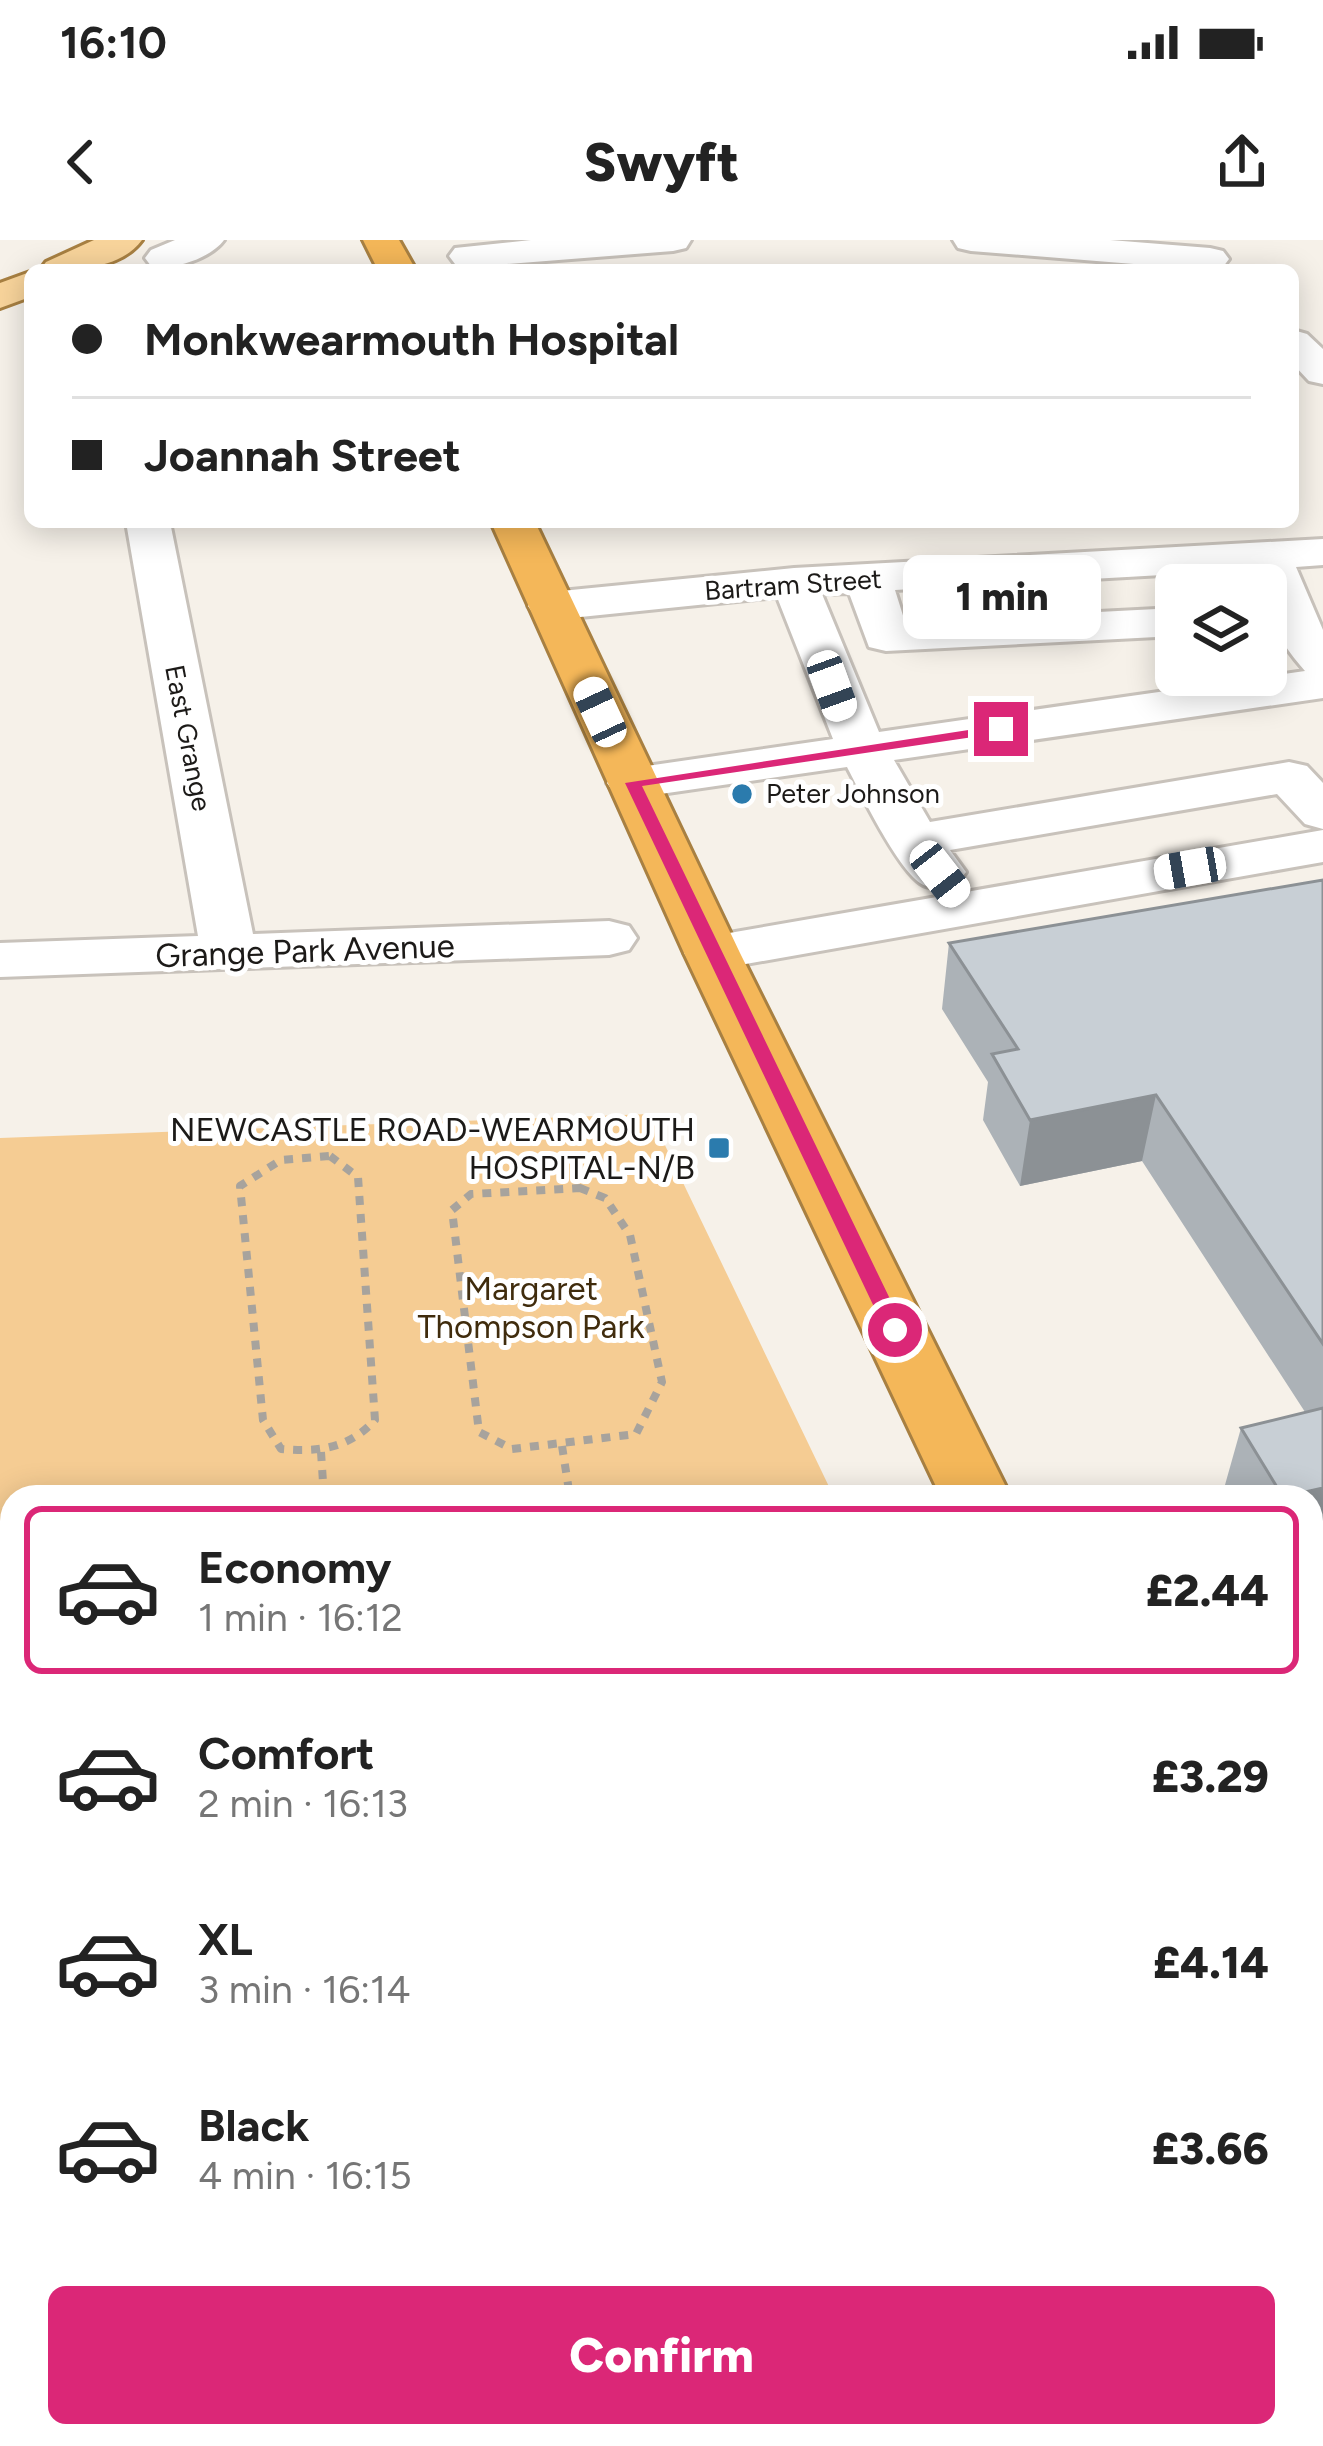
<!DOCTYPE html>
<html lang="en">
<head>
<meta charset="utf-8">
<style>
	body { margin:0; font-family:Figtree,sans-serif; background:#f6f6f6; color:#222; height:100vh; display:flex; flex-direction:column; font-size:45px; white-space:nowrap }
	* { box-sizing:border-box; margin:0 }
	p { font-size:39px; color:#767676 }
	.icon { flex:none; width:66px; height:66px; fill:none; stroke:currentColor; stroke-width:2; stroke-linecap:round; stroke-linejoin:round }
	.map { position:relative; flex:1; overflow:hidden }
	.drawer { position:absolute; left:0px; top:1245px; width:1323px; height:963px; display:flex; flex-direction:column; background:#fff; border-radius:36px 36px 0 0; box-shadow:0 6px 30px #0003 }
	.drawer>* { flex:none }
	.hud { position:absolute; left:24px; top:24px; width:1275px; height:264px; border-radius:18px; box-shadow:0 6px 30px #0003; display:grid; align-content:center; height:264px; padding:0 48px; background:#fff }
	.fabs { position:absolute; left:1155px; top:324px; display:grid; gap:24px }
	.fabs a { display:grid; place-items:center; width:132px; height:132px; border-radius:18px; background:#fff; box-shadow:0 6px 30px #0003; font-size:60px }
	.end { position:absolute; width:54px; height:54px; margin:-27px; border:15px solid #db2777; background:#fff; box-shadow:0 0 0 6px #fff }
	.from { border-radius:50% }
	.bubble { position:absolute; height:84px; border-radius:18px; background:#fff; box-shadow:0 6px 30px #0003; font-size:39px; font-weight:800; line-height:84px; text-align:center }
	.car { position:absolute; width:36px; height:72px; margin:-36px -18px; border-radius:15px; box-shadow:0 0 9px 3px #0007; background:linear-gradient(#fff 24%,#345 0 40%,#fff 0 76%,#345 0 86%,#fff 0) }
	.hud b { display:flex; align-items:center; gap:42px; height:114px; font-size:45px }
	.hud b+b { border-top:3px solid #e0e0e0 }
	.hud i { width:30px; height:30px; background:#222 }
	ul { padding:21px 0 0; list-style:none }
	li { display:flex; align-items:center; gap:36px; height:168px; margin:0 24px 18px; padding:0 24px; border:6px solid transparent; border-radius:18px }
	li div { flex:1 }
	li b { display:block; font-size:45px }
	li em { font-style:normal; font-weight:800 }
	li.active { border-color:#db2777 }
	li>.icon { width:108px; height:108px; stroke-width:1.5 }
	.action { display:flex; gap:24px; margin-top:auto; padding:24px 48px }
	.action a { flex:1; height:138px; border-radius:18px; background:#db2777; color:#fff; font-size:48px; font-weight:800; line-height:138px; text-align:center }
	.status { display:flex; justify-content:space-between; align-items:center; height:84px; padding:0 60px; background:#fff; direction:ltr }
	.status svg { height:33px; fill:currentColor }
	header { display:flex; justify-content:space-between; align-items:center; height:156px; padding:0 48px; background:#fff; font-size:54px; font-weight:800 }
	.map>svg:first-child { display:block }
	.green { fill:#f5cc93 }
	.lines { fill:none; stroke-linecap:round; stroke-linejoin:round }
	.minor-casing { stroke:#c8c2bb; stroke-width:6 }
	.major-casing { stroke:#a88042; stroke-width:6 }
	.highway-casing { stroke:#a88042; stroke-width:6 }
	.path { stroke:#a7a39d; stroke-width:8; stroke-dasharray:9 9; stroke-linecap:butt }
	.minor { fill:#fff; fill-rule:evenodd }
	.major { fill:#f8d49b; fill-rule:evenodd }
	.highway { fill:#f4b759; fill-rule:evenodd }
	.wall { fill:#acb2b7 }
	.shaded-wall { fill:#8c9195 }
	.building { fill:#c8cfd5; stroke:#8c9195; stroke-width:3 }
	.route { fill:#db2777 }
	.poi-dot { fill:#2b7bad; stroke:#fff; stroke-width:4.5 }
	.labels { text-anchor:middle; stroke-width:10; stroke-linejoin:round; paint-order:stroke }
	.far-street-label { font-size:27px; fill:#1c1a18; stroke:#fff }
	.far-poi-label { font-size:27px; fill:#1c1a18; stroke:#fff; text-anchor:start }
	.street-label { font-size:33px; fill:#1c1a18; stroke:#fff }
	.poi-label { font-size:33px; fill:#1c1a18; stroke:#fff; text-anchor:end }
	.park-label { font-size:33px; fill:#402c0d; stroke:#fff }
</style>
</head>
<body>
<div class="status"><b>16:10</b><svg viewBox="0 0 49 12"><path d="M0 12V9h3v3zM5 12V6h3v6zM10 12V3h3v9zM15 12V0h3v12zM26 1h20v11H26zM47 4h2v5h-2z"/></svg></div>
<header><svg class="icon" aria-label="back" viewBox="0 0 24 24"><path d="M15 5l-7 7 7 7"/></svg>Swyft<svg class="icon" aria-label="share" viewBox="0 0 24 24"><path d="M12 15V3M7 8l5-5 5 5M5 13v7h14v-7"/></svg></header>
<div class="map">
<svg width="1323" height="2206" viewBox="0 0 1323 2206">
	<rect width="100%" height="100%" fill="#f6f1e9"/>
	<path class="green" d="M650 874 834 1257H12V1409L0 1410V898Z"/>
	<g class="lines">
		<defs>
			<path id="minor" d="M175 0H224C211 18 173 31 151 26L145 18 151 10Z
				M531 0H691L686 8 673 11 468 27 455 24 449 16 455 8Z
				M953 0H1110L1210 8 1223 11 1229 19 1223 27 1208 30 971 11 958 8Z
				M1293 90 1307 94 1323 109V144L1309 141 1293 124Z
				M126 282H170L253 694 609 681 629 686 637 698 629 710 609 715 0 737V703L198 696Z
				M1323 299V325L1296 327 1323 390V458L894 520 930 582 1289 522 1307 526 1323 543V589L1305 584 1277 554 950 610 966 632 958 643C946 646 931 651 920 643 897 627 861 554 847 527L633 558 615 554 607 543 615 532 633 528 833 499 777 357 551 380 535 376 528 366 535 356 551 352 794 328ZM1251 330 1258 345H1266C1266 380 1282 405 1305 431L879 492 822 354 849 353 869 407 886 411 1176 396V368L905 382 895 350Z
				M1323 590V622L712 730 692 725 684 713 692 701 712 696Z
				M12 1294V1352L0 1353V1295Z
				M0 1602H12V1674H0Z
				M567 2196H663L665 2206H569Z"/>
			<path id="major" d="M94 0H142C120 30 74 30 40 30L46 22Z
				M30 32V57L0 68V43Z"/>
			<path id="highway" d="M363 0H399L416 30H378Z
				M491 282H535L740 713 1011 1257H941L684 713Z
				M1311 1883 1323 1888V1991L1311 1987Z"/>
		</defs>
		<use href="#minor" class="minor-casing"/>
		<use href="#major" class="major-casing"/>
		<use href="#highway" class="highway-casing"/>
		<path class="path" d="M330 916 358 937 375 1180C348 1209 319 1212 281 1209L263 1180 240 946 281 920Z
			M580 948 605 958 630 995 662 1142 636 1194 512 1209 479 1192 452 970 471 954Z
			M562 1206 570 1257
			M321 1212 324 1257"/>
		<use href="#minor" class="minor"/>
		<use href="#major" class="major"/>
		<use href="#highway" class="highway"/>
	</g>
	<path class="wall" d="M1323 640V1307L1311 1310V1257H1225L1223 1252 1241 1188 1305 1172 1142 921 1020 946 983 880 988 842 942 769 949 703Z"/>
	<path class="shaded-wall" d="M1156 855 1142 921 1020 946 1030 880Z
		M1323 1248V1307L1311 1310V1257H1283Z"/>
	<path class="building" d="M1323 640V1104L1156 855 1030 880 992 814 1018 809 949 703Z
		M1323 1168V1248L1283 1257 1241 1188Z"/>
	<path class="route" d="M1001 485 1007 492 642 546 905 1090 895 1097 885 1090 625 543Z"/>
	<g class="poi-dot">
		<circle cx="742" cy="554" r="12"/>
		<rect x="707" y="896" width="24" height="24" rx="6"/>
	</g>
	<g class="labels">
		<g class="far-street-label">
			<text transform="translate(793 345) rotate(-4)" y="9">Bartram Street</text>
			<text transform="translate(188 498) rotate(79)" y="9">East Grange</text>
		</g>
		<g class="far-poi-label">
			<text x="766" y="563">Peter Johnson</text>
		</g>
		<g class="street-label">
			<text transform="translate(305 710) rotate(-2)" y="12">Grange Park Avenue</text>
		</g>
		<g class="poi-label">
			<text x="695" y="901">NEWCASTLE ROAD-WEARMOUTH<tspan x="695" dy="38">HOSPITAL-N/B</tspan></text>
		</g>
		<g class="park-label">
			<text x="531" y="1060">Margaret<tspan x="531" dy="38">Thompson Park</tspan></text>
		</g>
	</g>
</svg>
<div class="fabs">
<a><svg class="icon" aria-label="layers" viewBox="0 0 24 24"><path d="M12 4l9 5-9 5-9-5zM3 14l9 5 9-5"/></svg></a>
</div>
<i class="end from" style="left:895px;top:1090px"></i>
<i class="end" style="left:1001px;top:489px"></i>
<div class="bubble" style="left:903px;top:315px;width:198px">1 min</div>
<i class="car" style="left:832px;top:446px;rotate:160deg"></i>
<i class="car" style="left:600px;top:472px;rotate:335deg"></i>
<i class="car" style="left:1190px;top:628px;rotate:260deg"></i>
<i class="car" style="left:940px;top:634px;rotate:142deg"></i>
<div class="hud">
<b><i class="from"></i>Monkwearmouth Hospital</b>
<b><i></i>Joannah Street</b>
</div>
<section class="drawer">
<ul>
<li class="active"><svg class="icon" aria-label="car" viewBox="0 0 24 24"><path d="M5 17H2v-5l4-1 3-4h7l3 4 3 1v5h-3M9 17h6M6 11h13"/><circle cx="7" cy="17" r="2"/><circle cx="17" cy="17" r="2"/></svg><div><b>Economy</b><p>1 min · 16:12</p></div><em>£2.44</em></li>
<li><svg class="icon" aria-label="car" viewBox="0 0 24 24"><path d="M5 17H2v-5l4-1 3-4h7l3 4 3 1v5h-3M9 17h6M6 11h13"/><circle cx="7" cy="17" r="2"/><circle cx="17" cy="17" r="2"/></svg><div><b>Comfort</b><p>2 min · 16:13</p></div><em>£3.29</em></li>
<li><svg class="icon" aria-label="car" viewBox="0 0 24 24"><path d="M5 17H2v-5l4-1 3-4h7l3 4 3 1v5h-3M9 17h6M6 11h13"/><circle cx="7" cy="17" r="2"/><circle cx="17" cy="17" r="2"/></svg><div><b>XL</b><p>3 min · 16:14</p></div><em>£4.14</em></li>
<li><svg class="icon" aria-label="car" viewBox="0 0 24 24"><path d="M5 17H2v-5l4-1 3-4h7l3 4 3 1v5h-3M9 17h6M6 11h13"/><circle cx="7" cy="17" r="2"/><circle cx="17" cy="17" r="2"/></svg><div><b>Black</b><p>4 min · 16:15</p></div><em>£3.66</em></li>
</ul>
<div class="action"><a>Confirm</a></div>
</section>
</div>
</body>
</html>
